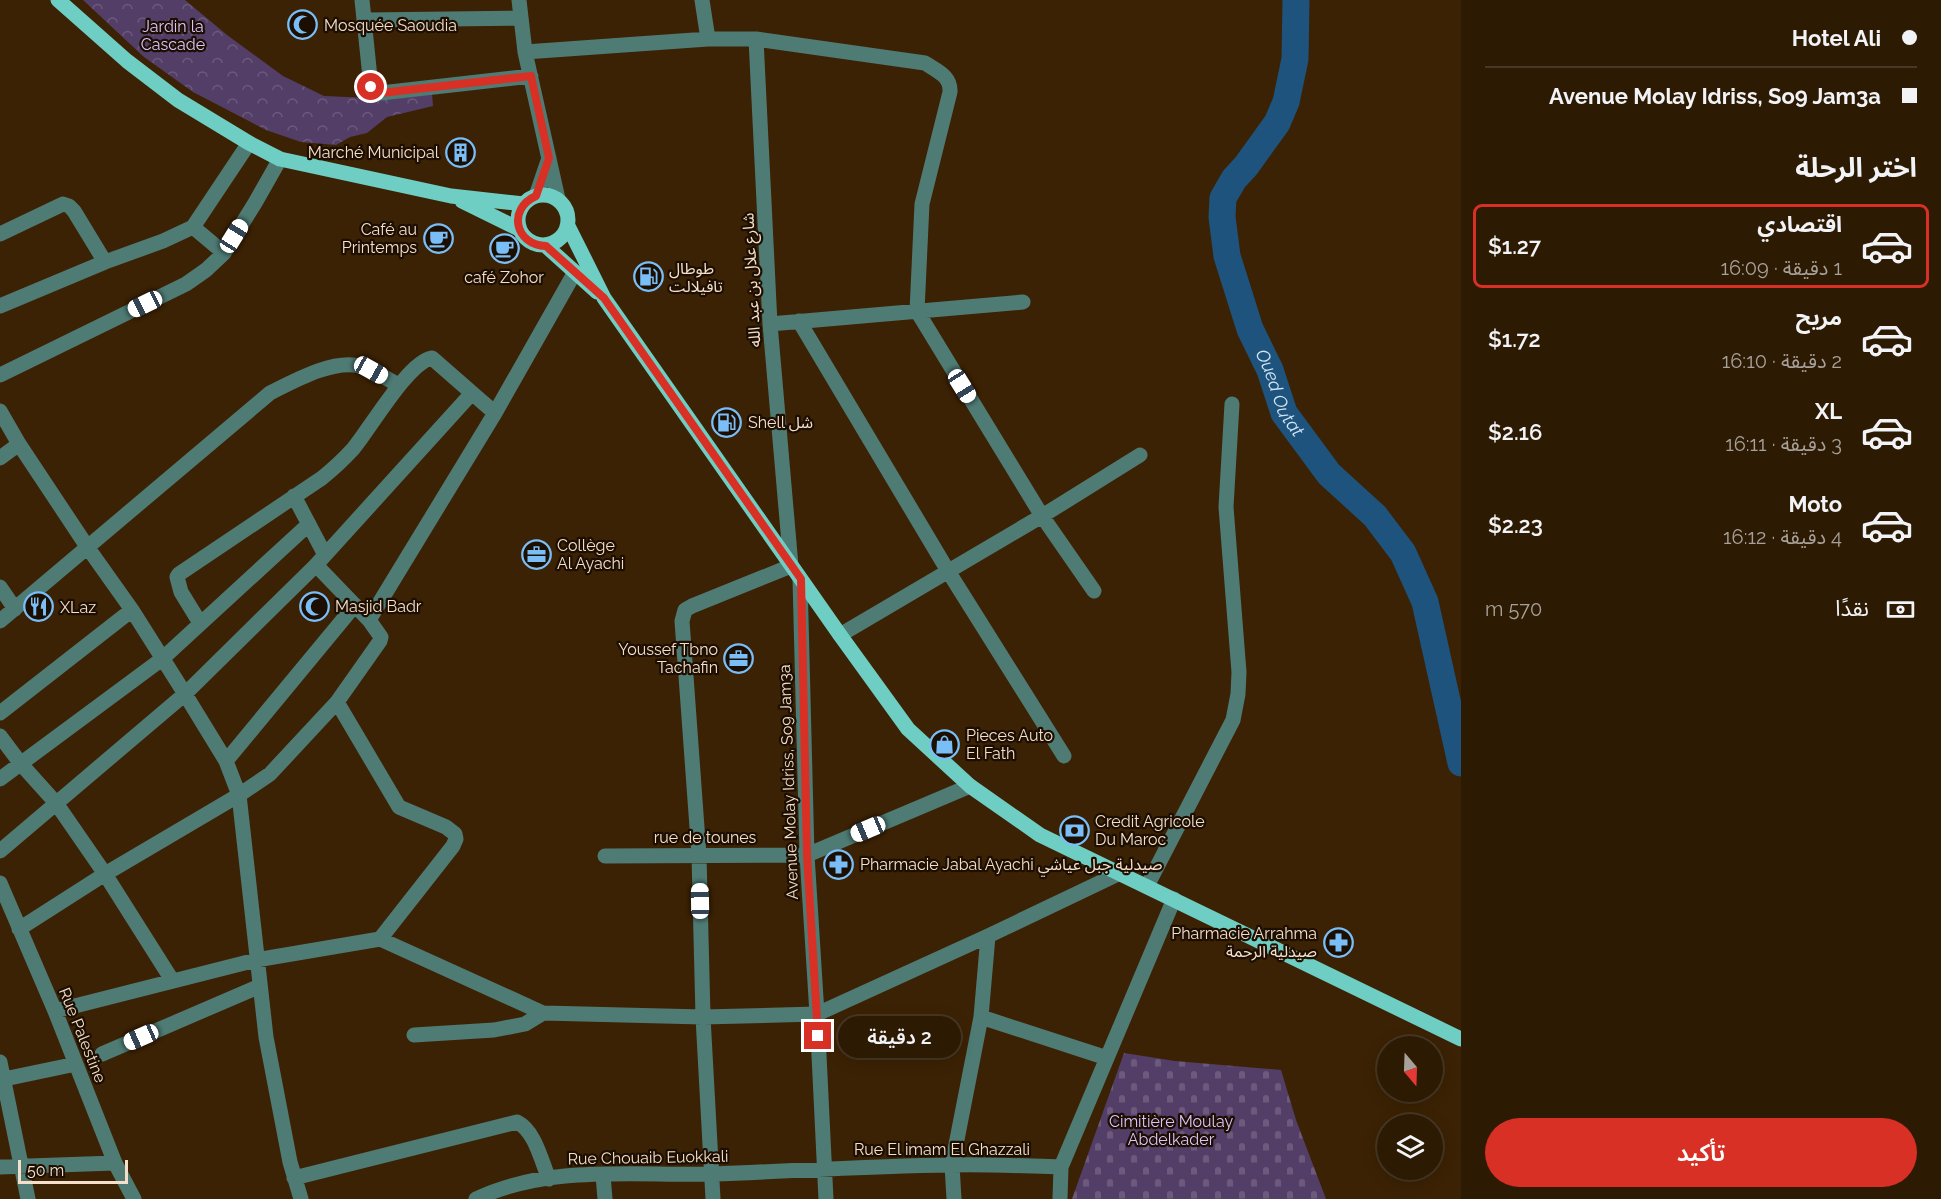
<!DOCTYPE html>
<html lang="ar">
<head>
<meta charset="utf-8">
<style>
	body { margin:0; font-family:Raleway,"Noto Sans Arabic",sans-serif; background:#35230d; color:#f1f3f6; direction:rtl; height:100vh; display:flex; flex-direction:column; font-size:22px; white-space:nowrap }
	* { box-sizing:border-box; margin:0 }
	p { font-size:20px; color:#a7a19a }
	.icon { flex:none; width:33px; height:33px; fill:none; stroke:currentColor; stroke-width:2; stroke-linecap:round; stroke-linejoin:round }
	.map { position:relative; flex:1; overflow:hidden; direction:ltr }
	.side { display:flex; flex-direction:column; background:#2d1a03; width:480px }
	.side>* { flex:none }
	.banner { display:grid; align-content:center; height:132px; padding:0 24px; background:#2d1a03 }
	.needle { width:39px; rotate:161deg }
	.fabs { position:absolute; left:1377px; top:1036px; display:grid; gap:12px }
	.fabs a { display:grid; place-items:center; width:66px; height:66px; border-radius:50%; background:#2d1a03; box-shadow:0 3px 15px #0003,0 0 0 2px #483825; font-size:30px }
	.scale { position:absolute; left:18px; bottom:15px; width:110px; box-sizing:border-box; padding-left:6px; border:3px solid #f5dfcb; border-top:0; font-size:16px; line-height:21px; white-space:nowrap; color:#f5dfcb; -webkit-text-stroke:4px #1c0e01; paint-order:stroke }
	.end { position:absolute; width:27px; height:27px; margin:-14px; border:8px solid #d93025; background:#fff; box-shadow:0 0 0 3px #fff }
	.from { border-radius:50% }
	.bubble { position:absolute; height:42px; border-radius:21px; background:#2d1a03; box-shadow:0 3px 15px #0003,0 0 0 2px #483825; font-size:20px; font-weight:600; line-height:42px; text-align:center; direction:rtl }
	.car { position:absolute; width:18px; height:36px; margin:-18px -9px; border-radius:8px; box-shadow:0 0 4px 2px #0007; background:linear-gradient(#fff 24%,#345 0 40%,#fff 0 76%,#345 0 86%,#fff 0) }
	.banner b { display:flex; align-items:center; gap:21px; height:57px; font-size:22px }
	.banner b+b { border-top:2px solid #483825 }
	.banner i { width:15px; height:15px; background:#f1f3f6 }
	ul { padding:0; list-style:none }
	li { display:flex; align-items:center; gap:18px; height:84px; margin:0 12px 9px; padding:0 12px; border:3px solid transparent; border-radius:9px }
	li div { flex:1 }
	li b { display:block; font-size:22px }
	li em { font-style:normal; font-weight:600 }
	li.current { border-color:#d93025 }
	li>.icon { width:54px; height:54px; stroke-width:1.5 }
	h2 { padding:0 24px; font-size:27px; line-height:72px }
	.pay { display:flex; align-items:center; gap:15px; height:66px; padding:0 24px; font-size:22px }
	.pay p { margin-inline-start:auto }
	.button { display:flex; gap:12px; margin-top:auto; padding:12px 24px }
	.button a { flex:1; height:69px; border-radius:36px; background:#d93025; color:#fff; font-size:24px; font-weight:600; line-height:69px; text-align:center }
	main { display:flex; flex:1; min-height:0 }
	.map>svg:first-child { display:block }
	.forest { fill:url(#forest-crowns) }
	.cemetery { fill:url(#cemetery-stones) }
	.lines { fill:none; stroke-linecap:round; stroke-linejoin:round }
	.river { stroke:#1d537c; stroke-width:27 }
	.minor { stroke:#4f7b75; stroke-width:15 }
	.major { stroke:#6ecec3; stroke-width:15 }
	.route { stroke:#d93025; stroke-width:8 }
	.labels { text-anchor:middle; stroke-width:4.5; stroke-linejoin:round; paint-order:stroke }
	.poi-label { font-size:16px; fill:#f5dfcb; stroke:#1c0e01; text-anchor:start }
	.park-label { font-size:16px; fill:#dec4fe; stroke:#1c0e01 }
	.street-label { font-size:16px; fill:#f5dfcb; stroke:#1c0e01 }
	.water-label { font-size:18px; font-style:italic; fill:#d4e6f5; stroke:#1c0e01 }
</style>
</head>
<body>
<main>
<section class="side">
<div class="banner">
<b><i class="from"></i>Hotel Ali</b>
<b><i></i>Avenue Molay Idriss, So9 Jam3a</b>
</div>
<h2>اختر الرحلة</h2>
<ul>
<li class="current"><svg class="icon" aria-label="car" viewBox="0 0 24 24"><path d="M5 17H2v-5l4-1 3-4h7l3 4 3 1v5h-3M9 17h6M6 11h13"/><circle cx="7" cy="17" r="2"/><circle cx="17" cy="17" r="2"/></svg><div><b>اقتصادي</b><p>1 دقيقة · 16:09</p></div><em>$1.27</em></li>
<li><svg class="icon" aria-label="car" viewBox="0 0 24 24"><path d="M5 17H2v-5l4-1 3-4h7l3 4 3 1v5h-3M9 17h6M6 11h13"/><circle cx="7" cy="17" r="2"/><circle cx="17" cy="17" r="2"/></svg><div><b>مريح</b><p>2 دقيقة · 16:10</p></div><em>$1.72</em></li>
<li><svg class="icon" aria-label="car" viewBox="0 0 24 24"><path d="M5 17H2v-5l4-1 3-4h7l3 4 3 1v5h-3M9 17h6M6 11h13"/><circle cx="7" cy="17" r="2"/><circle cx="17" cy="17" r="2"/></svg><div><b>XL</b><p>3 دقيقة · 16:11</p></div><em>$2.16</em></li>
<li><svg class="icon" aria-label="car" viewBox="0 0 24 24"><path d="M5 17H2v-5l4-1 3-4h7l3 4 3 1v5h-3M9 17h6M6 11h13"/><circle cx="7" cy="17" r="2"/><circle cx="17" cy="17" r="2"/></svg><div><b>Moto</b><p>4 دقيقة · 16:12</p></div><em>$2.23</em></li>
</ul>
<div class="pay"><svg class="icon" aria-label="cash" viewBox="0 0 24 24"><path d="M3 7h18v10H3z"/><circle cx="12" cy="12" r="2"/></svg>نقدًا<p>570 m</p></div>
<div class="button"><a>تأكيد</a></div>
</section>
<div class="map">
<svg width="1461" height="1199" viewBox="0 0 1461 1199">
	<defs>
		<pattern id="forest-crowns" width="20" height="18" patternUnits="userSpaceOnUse" patternTransform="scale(1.5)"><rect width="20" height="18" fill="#523e67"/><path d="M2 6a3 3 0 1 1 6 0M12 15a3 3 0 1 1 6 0" fill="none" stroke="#6c597b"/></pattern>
		<pattern id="cemetery-stones" width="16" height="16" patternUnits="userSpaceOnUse" patternTransform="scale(1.5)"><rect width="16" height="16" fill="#523e67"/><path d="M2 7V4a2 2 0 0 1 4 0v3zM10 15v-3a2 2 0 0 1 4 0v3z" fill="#6c597b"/></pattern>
	</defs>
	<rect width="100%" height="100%" fill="#3c2204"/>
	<path class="forest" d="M83 0H185L227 35 283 76 324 96 392 99 432 94 433 106 387 117 367 133 350 137 336 145 301 142 266 130 193 92 144 57Z"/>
	<path class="cemetery" d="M1124 1053 1175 1061 1281 1070 1296 1120 1326 1199H1072Z"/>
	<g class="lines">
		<path class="river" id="s1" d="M1296 0 1295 59 1286 102 1277 123 1246 166 1234 179 1223 198 1222 217 1227 256 1250 329 1270 370 1284 413 1329 474 1375 516 1403 553 1425 602 1461 763"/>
		<path class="minor" d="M362 0 371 87 375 91 381 93 531 76
			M519 0 525 52 558 199
			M702 0 708 39
			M365 20 521 18
			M756 39 925 63C937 71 951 76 950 92L922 204 917 311 1042 516 840 635
			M525 52 708 39H756L770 324 791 566 692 606 685 610 682 621 699 855 703 1017 713 1199
			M536 196 549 158
			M193 227 224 253
			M0 234 63 204 69 206 74 211 105 262
			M0 306 105 262 163 241 193 227 249 143
			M799 321 948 571 1064 756
			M770 324 1023 302
			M0 375 186 284 206 270 224 253 255 203 280 159
			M0 411 19 444 88 548 132 610 185 694 226 761 239 795 266 1037 290 1162 301 1199
			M0 458 19 444
			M294 496 325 555
			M800 579 807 855 817 1014 826 1199
			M0 587 15 609
			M1094 591 1042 516 1140 455
			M369 620 495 413 575 272
			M0 621 270 393C294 381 333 359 360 366 374 370 386 378 398 385
			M200 623 181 592 177 577 179 574 322 478C333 469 343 460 353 449 370 429 408 362 432 358L472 393
			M337 702 399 807 446 827 455 834 456 839 453 846 380 939
			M0 713 132 610
			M0 736 21 764 56 803 105 874 172 980
			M226 761 355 605
			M0 779 162 659 309 524
			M0 851 185 694 316 565 472 393 495 413
			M605 856 807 855 970 786
			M0 883 55 1011 115 1163 134 1199
			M1147 886 1233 720 1238 694 1239 672 1226 507 1232 404
			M19 929 105 874 239 795 270 774 337 702 380 641 381 637 369 620 316 565
			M55 1011 256 960 380 939 543 1013 703 1017 817 1014 988 936 1118 874
			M981 1017 1107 1058
			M414 1035 494 1030 525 1024 543 1013
			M102 1054 260 986
			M0 1062 28 1199
			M0 1080 76 1064
			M0 1167 115 1163
			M603 1175 605 1199
			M294 1178 517 1122C535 1131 541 1160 549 1179
			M476 1199C549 1164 635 1176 714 1174 793 1171 872 1166 951 1165 988 1164 1024 1166 1061 1167
			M954 1199 952 1165 981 1017 988 936
			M1060 1199 1061 1167 1174 899"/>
		<path class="major" d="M58 0 127 61 178 100 249 143 280 159 451 196 524 204
			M518 220a25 25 0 1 1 50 0a25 25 0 1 1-50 0Z
			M462 201 519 229
			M568 226 604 298 840 635 908 729 970 786 1040 835 1461 1039
			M546 246 597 292"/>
	</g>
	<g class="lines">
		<path class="route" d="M371 87 381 93 531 76 549 158 536 196C507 209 515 245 546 246L604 298 801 579 807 855 818 1036"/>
	</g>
	<defs>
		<symbol id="mosque-ring" viewBox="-11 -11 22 22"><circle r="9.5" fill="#1c0e01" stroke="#7abef8" stroke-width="1.5"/><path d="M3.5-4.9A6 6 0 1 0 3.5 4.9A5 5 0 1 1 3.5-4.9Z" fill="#7abef8"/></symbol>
		<symbol id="building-ring" viewBox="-11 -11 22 22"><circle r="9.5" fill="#1c0e01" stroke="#7abef8" stroke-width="1.5"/><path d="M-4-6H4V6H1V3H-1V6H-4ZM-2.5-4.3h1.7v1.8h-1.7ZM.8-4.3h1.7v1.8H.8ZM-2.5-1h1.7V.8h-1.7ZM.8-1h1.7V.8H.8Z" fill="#7abef8"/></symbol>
		<symbol id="cafe-ring" viewBox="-11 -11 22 22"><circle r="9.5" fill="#1c0e01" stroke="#7abef8" stroke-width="1.5"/><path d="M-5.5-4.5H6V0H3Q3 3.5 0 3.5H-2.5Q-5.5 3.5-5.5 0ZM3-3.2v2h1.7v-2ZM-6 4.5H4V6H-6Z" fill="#7abef8"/></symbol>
		<symbol id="fuel-ring" viewBox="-11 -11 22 22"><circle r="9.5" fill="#1c0e01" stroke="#7abef8" stroke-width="1.5"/><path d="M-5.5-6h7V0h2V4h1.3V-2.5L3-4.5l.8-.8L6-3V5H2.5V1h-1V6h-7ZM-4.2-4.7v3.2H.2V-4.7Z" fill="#7abef8"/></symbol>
		<symbol id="office-ring" viewBox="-11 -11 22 22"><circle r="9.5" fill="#1c0e01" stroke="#7abef8" stroke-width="1.5"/><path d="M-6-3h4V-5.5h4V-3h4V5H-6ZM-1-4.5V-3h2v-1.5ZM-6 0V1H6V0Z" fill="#7abef8"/></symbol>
		<symbol id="restaurant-ring" viewBox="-11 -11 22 22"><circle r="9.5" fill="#1c0e01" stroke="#7abef8" stroke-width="1.5"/><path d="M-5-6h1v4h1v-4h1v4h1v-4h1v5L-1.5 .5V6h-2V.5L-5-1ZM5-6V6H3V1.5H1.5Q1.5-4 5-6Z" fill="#7abef8"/></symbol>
		<symbol id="shop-ring" viewBox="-11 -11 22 22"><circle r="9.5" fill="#1c0e01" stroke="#7abef8" stroke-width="1.5"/><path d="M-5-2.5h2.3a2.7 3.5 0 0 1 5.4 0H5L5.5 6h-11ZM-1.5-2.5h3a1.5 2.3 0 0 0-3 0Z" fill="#7abef8"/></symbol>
		<symbol id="bank-ring" viewBox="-11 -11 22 22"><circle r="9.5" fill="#1c0e01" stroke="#7abef8" stroke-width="1.5"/><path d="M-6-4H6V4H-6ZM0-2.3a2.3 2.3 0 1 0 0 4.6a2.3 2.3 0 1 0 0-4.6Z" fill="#7abef8"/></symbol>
		<symbol id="pharmacy-ring" viewBox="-11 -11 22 22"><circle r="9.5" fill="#1c0e01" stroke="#7abef8" stroke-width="1.5"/><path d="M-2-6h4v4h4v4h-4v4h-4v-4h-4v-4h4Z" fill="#7abef8"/></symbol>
	</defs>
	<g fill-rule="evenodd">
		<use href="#mosque-ring" x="286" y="8" width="33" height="33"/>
		<use href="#building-ring" x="444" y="136" width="33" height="33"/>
		<use href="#cafe-ring" x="422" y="222" width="33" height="33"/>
		<use href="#cafe-ring" x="488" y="232" width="33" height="33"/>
		<use href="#fuel-ring" x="632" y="260" width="33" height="33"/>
		<use href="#fuel-ring" x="710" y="406" width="33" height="33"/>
		<use href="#office-ring" x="520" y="538" width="33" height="33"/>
		<use href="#mosque-ring" x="298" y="590" width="33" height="33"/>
		<use href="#restaurant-ring" x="22" y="590" width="33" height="33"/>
		<use href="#office-ring" x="722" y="642" width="33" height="33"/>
		<use href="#shop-ring" x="928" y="728" width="33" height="33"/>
		<use href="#bank-ring" x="1058" y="814" width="33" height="33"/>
		<use href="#pharmacy-ring" x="822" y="848" width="33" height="33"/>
		<use href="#pharmacy-ring" x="1322" y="926" width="33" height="33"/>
	</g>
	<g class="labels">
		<g class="poi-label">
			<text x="324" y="31">Mosquée Saoudia</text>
			<text x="439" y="158" text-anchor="end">Marché Municipal</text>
			<text x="417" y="235" text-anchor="end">Café au<tspan x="417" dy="18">Printemps</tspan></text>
			<text x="669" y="274">طوطال<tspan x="669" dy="18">تافيلالت</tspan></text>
			<text x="504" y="283" text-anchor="middle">café Zohor</text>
			<text x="748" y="428">Shell شل</text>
			<text x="557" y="551">Collège<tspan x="557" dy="18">Al Ayachi</tspan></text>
			<text x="335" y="612">Masjid Badr</text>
			<text x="60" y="613">XLaz</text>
			<text x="718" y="655" text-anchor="end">Youssef Tbno<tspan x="718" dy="18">Tachafin</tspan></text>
			<text x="966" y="741">Pieces Auto<tspan x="966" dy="18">El Fath</tspan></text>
			<text x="1095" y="827">Credit Agricole<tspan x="1095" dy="18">Du Maroc</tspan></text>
			<text x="860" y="870">Pharmacie Jabal Ayachi صيدلية جبل عياشي</text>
			<text x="1317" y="939" text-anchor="end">Pharmacie Arrahma<tspan x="1317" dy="18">صيدلية الرحمة</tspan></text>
		</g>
		<g class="park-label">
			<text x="173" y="32">Jardin la<tspan x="173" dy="18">Cascade</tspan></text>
			<text x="1171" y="1127">Cimitière Moulay<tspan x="1171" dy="18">Abdelkader</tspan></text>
		</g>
		<g class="street-label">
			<text transform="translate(751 280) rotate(-93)" y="6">شارع علال بن عبد الله</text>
			<text transform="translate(788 782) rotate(-92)" y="6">Avenue Molay Idriss, So9 Jam3a</text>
			<text x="705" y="843">rue de tounes</text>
			<text transform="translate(83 1035) rotate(68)" y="6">Rue Palestine</text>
			<text x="942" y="1155">Rue El imam El Ghazzali</text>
			<text transform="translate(648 1157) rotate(-1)" y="6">Rue Chouaib Euokkali</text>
		</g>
		<g class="water-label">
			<text dy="6" stroke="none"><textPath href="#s1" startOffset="424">Oued Outat</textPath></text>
		</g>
	</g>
</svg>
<div class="fabs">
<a><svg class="needle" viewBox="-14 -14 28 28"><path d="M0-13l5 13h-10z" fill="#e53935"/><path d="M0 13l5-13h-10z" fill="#a7a19a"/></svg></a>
<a><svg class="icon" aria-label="layers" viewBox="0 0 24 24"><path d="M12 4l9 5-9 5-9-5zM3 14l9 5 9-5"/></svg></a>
</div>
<div class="scale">50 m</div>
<i class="end from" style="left:371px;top:87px"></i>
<i class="end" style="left:818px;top:1036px"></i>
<div class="bubble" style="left:838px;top:1016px;width:123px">2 دقيقة</div>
<i class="car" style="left:234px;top:236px;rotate:32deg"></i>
<i class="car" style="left:145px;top:304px;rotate:244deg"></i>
<i class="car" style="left:371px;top:370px;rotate:119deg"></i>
<i class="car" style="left:962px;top:386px;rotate:148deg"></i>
<i class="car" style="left:868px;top:829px;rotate:247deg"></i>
<i class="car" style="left:700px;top:901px;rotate:359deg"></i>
<i class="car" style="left:141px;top:1037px;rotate:246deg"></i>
</div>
</main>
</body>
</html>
